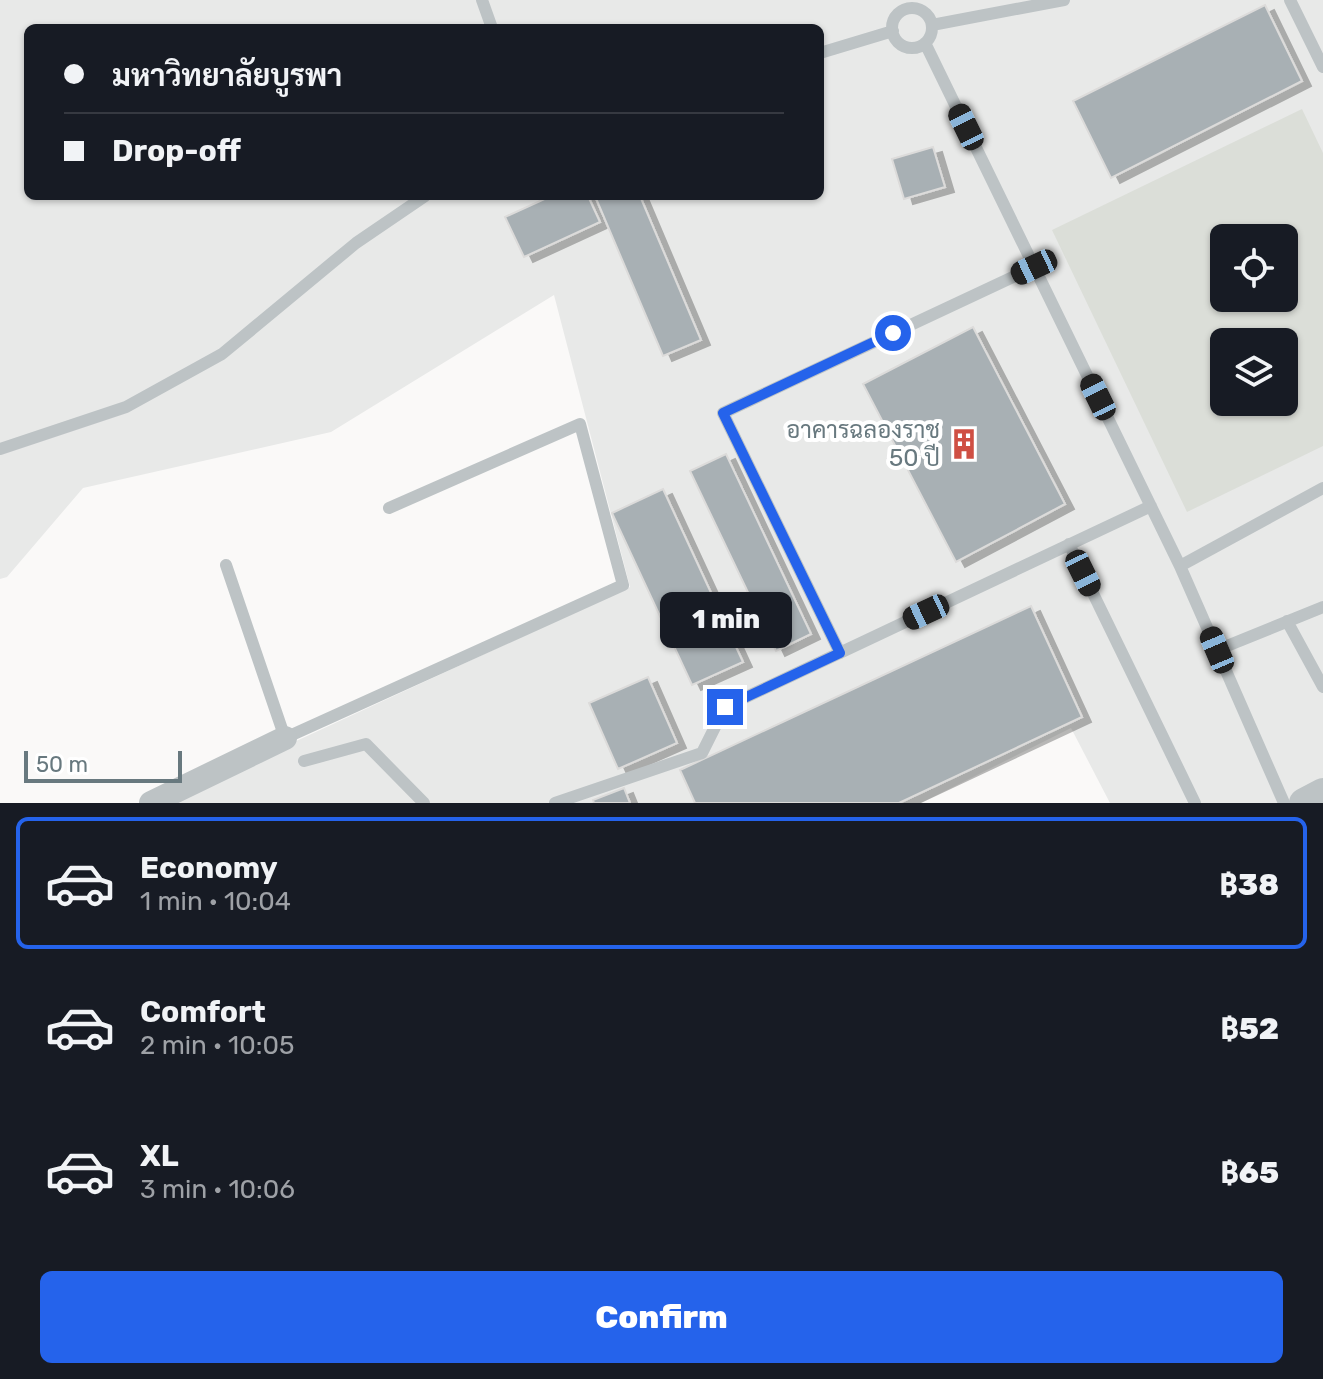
<!DOCTYPE html>
<html lang="en">
<head>
<meta charset="utf-8">
<style>
	body { margin:0; font-family:Rubik,Sarabun,sans-serif; background:#242831; color:#f1f3f6; height:100vh; display:flex; flex-direction:column; font-size:30px; white-space:nowrap }
	* { box-sizing:border-box; margin:0 }
	p { font-size:26px; color:#9ea1a6 }
	.icon { flex:none; width:44px; height:44px; fill:none; stroke:currentColor; stroke-width:2; stroke-linecap:round; stroke-linejoin:round }
	.map { position:relative; height:803px; overflow:hidden }
	.details { display:flex; flex-direction:column; background:#171b24; flex:1 }
	.details>* { flex:none }
	.top-card { position:absolute; left:24px; top:24px; width:800px; height:176px; border-radius:12px; box-shadow:0 2px 6px #0004; display:grid; align-content:center; height:176px; padding:0 40px; background:#171b24 }
	.tools { position:absolute; left:1210px; top:224px; display:grid; gap:16px }
	.tools a { display:grid; place-items:center; width:88px; height:88px; border-radius:12px; background:#171b24; box-shadow:0 2px 6px #0004; font-size:40px }
	.scale { position:absolute; left:24px; bottom:20px; width:158px; box-sizing:border-box; padding-left:8px; border:4px solid #68797f; border-top:0; font-size:22px; line-height:28px; white-space:nowrap; color:#68797f; -webkit-text-stroke:6px #fff; paint-order:stroke }
	.end { position:absolute; width:36px; height:36px; margin:-18px; border:10px solid #2563eb; background:#fff; box-shadow:0 0 0 4px #fff }
	.from { border-radius:50% }
	.bubble { position:absolute; height:56px; border-radius:12px; background:#171b24; box-shadow:0 2px 6px #0004; font-size:26px; font-weight:800; line-height:56px; text-align:center }
	.car { position:absolute; width:24px; height:48px; margin:-24px -12px; border-radius:10px; box-shadow:0 0 6px 2px #0007; background:linear-gradient(#222 24%,#8ab4d8 0 40%,#222 0 76%,#8ab4d8 0 86%,#222 0) }
	.top-card b { display:flex; align-items:center; gap:28px; height:76px; font-size:30px }
	.top-card b+b { border-top:2px solid #363941 }
	.top-card i { width:20px; height:20px; background:#f1f3f6 }
	ul { padding:14px 0 0; list-style:none }
	li { display:flex; align-items:center; gap:24px; height:132px; margin:0 16px 12px; padding:0 24px; border:4px solid transparent; border-radius:12px }
	li div { flex:1 }
	li b { display:block; font-size:30px }
	li em { font-style:normal; font-weight:800 }
	li.selected { border-color:#2563eb }
	li>.icon { width:72px; height:72px; stroke-width:1.5 }
	.button { display:flex; gap:16px; margin-top:auto; padding:16px 40px }
	.button a { flex:1; height:92px; border-radius:12px; background:#2563eb; color:#fff; font-size:32px; font-weight:800; line-height:92px; text-align:center }
	.map>svg:first-child { display:block }
	.built { fill:#e8e9e8; fill-rule:evenodd }
	.green { fill:#dbded8; fill-rule:evenodd }
	.building { fill:#a8b0b4; stroke:#dcdbda; stroke-width:2; filter:url(#shadow) }
	.lines { fill:none; stroke-linecap:round; stroke-linejoin:round }
	.service { stroke:#bdc3c5; stroke-width:12 }
	.minor { stroke:#bdc3c5; stroke-width:24 }
	.tertiary { stroke:#bdc3c5; stroke-width:30 }
	.route { stroke:#2563eb; stroke-width:10 }
	.labels { text-anchor:middle; stroke-width:8; stroke-linejoin:round; paint-order:stroke }
	.poi-label { font-size:24px; fill:#68797f; stroke:#fff; text-anchor:end }
</style>
</head>
<body>
<div class="map">
<svg width="1323" height="803" viewBox="0 0 1323 803">
	<defs>
		<filter id="shadow"><feDropShadow dx="9" dy="5" stdDeviation="0" flood-color="#0004"/></filter>
	</defs>
	<rect width="100%" height="100%" fill="#faf9f8"/>
	<path class="built" d="M0 0H1323V793L1304 803H1110L1071 728 921 803H167L166 801 630 587 554 295 331 432 83 488 7 577 0 579ZM28 28H820V196H28ZM1224 238H1284V298H1224ZM1224 342H1284V402H1224Z"/>
	<path class="green" d="M1302 109 1323 153V446L1187 512 1052 230ZM1224 238H1284V298H1224ZM1224 342H1284V402H1224Z"/>
	<path class="building" d="M1265 5 1302 81 1111 178 1073 101Z
		M933 147 945 187 904 199 892 159Z
		M551 196H588L600 222 524 257 505 217Z
		M595 196H640L701 340 663 356Z
		M973 327 1065 504 956 562 863 384Z
		M726 454 811 634 776 651 690 471Z
		M663 489 743 662 692 685 612 513Z
		M1031 606 1082 717 899 803H695L680 770Z
		M648 677 677 743 618 769 589 703Z
		M624 788 630 803H594L593 800Z"/>
	<g class="lines">
		<path class="service" d="M482 0 492 28
			M1290 0 1323 67
			M892 28a20 20 0 1 1 40 0a20 20 0 1 1-40 0Z
			M932 25 1064 0
			M925 43 1180 566 1284 803
			M820 53 893 31
			M0 449 126 407 222 354 356 243 425 196
			M1069 544 1195 803
			M226 565 285 738 623 585 580 424 389 508
			M1180 566 1323 488
			M1287 621 1323 687
			M1217 650 1323 607
			M840 653 723 413 1034 267
			M304 761 366 744 424 803
			M555 803 702 753 725 707 1151 506"/>
		<path class="minor" d="M151 803 285 738"/>
		<path class="tertiary" d="M1304 803 1323 793"/>
	</g>
	<g class="lines">
		<path class="route" d="M725 707 840 653 723 413 893 333"/>
	</g>
	<defs>
		<symbol id="building-bare" viewBox="-9 -9 18 18"><path d="M-4-6H4V6H1V3H-1V6H-4ZM-2.5-4.3h1.7v1.8h-1.7ZM.8-4.3h1.7v1.8H.8ZM-2.5-1h1.7V.8h-1.7ZM.8-1h1.7V.8H.8Z" fill="#cf4f43" stroke="#fff" stroke-width="2.5" paint-order="stroke"/></symbol>
	</defs>
	<g fill-rule="evenodd">
		<use href="#building-bare" x="942" y="422" width="44" height="44"/>
	</g>
	<g class="labels">
		<g class="poi-label">
			<text x="940" y="438">อาคารฉลองราช<tspan x="940" dy="28">50 ปี</tspan></text>
		</g>
	</g>
</svg>
<div class="tools">
<a><svg class="icon" aria-label="locate" viewBox="0 0 24 24"><circle cx="12" cy="12" r="6"/><path d="M12 2v4M12 18v4M2 12h4M18 12h4"/></svg></a>
<a><svg class="icon" aria-label="layers" viewBox="0 0 24 24"><path d="M12 4l9 5-9 5-9-5zM3 14l9 5 9-5"/></svg></a>
</div>
<div class="scale">50 m</div>
<i class="end from" style="left:893px;top:333px"></i>
<i class="end" style="left:725px;top:707px"></i>
<div class="bubble" style="left:660px;top:592px;width:132px">1 min</div>
<i class="car" style="left:966px;top:127px;rotate:334deg"></i>
<i class="car" style="left:1034px;top:267px;rotate:245deg"></i>
<i class="car" style="left:1098px;top:397px;rotate:334deg"></i>
<i class="car" style="left:1083px;top:573px;rotate:154deg"></i>
<i class="car" style="left:926px;top:612px;rotate:245deg"></i>
<i class="car" style="left:1217px;top:650px;rotate:337deg"></i>
<div class="top-card">
<b><i class="from"></i>มหาวิทยาลัยบูรพา</b>
<b><i></i>Drop-off</b>
</div>
</div>
<section class="details">
<ul>
<li class="selected"><svg class="icon" aria-label="car" viewBox="0 0 24 24"><path d="M5 17H2v-5l4-1 3-4h7l3 4 3 1v5h-3M9 17h6M6 11h13"/><circle cx="7" cy="17" r="2"/><circle cx="17" cy="17" r="2"/></svg><div><b>Economy</b><p>1 min · 10:04</p></div><em>฿38</em></li>
<li><svg class="icon" aria-label="car" viewBox="0 0 24 24"><path d="M5 17H2v-5l4-1 3-4h7l3 4 3 1v5h-3M9 17h6M6 11h13"/><circle cx="7" cy="17" r="2"/><circle cx="17" cy="17" r="2"/></svg><div><b>Comfort</b><p>2 min · 10:05</p></div><em>฿52</em></li>
<li><svg class="icon" aria-label="car" viewBox="0 0 24 24"><path d="M5 17H2v-5l4-1 3-4h7l3 4 3 1v5h-3M9 17h6M6 11h13"/><circle cx="7" cy="17" r="2"/><circle cx="17" cy="17" r="2"/></svg><div><b>XL</b><p>3 min · 10:06</p></div><em>฿65</em></li>
</ul>
<div class="button"><a>Confirm</a></div>
</section>
</body>
</html>
